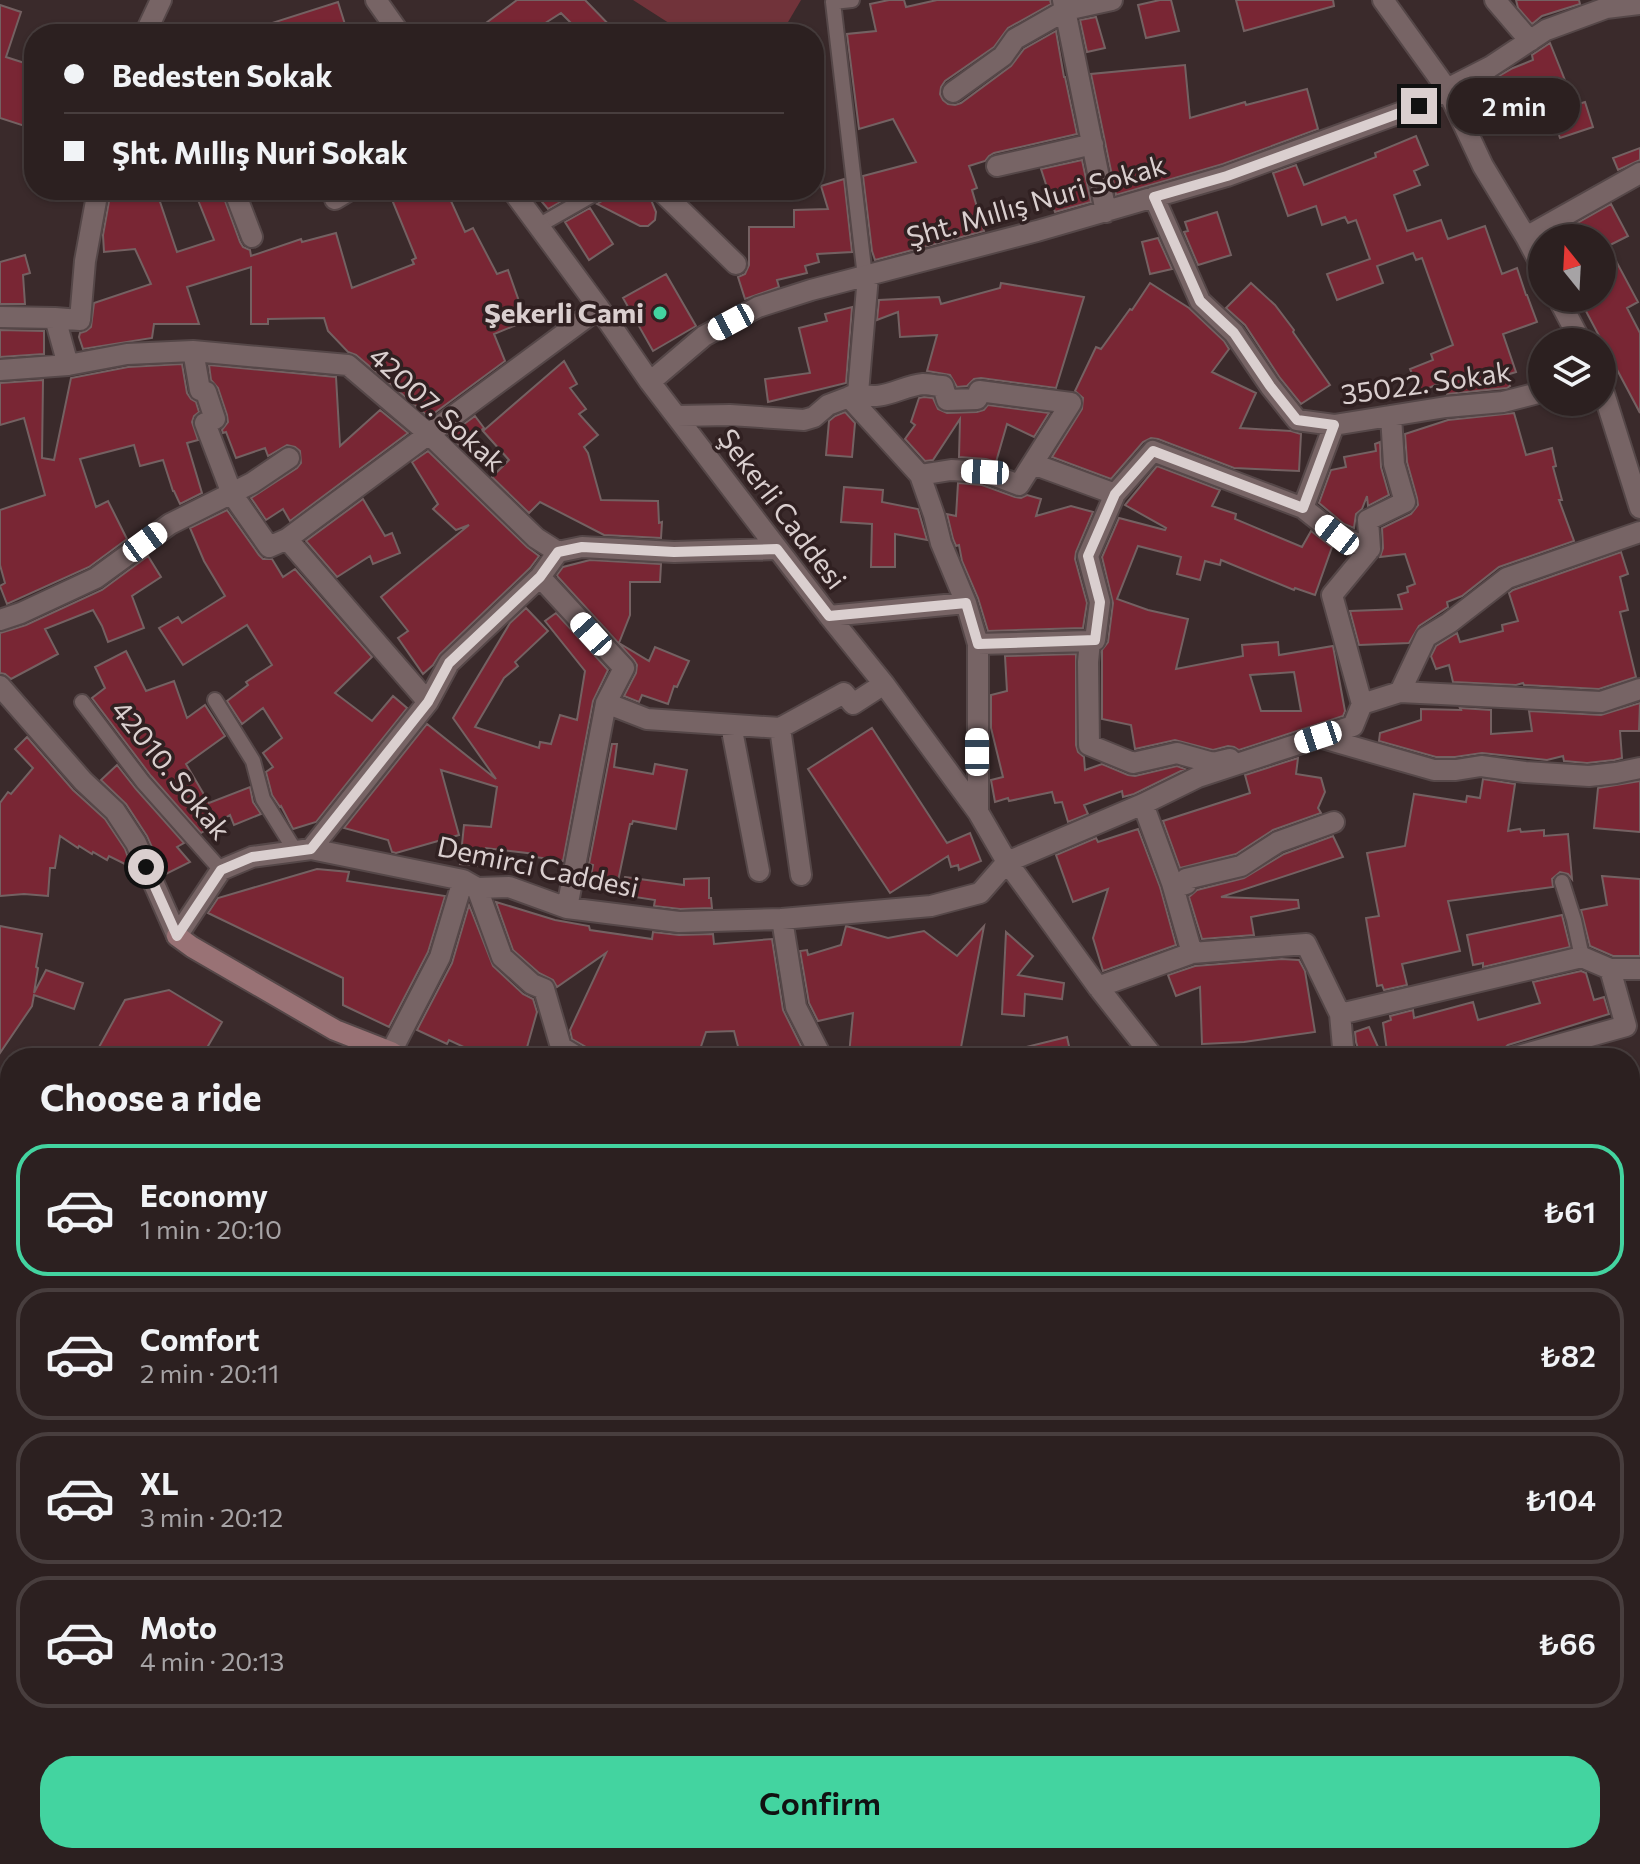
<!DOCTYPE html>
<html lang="en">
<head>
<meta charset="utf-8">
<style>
	body { margin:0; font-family:Commissioner,sans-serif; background:#382d2d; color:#f1f3f6; height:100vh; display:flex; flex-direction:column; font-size:30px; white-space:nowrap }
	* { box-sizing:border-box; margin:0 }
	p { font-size:26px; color:#a6a3a5 }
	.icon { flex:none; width:44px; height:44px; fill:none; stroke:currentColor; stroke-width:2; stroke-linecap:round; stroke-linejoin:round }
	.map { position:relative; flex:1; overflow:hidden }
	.side { position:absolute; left:0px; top:1048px; width:1640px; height:816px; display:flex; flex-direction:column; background:#2c2020; border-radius:32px 32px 0 0; box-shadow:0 2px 6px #0004,0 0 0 2px #483e3e }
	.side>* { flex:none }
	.hud { position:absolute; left:24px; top:24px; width:800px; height:176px; border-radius:32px; box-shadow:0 2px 6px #0004,0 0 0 2px #483e3e; display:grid; align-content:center; height:176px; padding:0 40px; background:#2c2020 }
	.needle { width:52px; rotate:342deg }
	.fabs { position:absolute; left:1528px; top:224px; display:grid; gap:16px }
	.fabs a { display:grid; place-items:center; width:88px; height:88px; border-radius:50%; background:#2c2020; box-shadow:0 2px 6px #0004,0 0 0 2px #483e3e; font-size:40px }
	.end { position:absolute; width:36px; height:36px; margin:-18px; border:10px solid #dacfcf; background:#111; box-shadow:0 0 0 4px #111 }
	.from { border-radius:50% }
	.bubble { position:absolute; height:56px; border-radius:28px; background:#2c2020; box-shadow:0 2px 6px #0004,0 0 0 2px #483e3e; font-size:26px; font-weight:600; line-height:56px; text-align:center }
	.car { position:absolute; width:24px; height:48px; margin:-24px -12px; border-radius:10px; box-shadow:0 0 6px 2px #0007; background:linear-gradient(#fff 24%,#345 0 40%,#fff 0 76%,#345 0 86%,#fff 0) }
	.hud b { display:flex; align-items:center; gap:28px; height:76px; font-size:30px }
	.hud b+b { border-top:2px solid #483e3e }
	.hud i { width:20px; height:20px; background:#f1f3f6 }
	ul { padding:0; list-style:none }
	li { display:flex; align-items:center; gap:24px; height:132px; margin:0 16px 12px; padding:0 24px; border:4px solid #483e3e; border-radius:32px }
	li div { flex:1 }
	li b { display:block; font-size:30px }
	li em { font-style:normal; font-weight:600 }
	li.on { border-color:#43d4a0 }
	li>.icon { width:72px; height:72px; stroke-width:1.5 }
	h2 { padding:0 40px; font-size:36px; line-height:96px }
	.primary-button { display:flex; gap:16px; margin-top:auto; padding:16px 40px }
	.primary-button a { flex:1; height:92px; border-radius:32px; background:#43d4a0; color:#111; font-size:32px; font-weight:600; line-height:92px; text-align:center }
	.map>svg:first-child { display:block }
	.green { fill:#71333a }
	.building { fill:#792634; stroke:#746162; stroke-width:2; fill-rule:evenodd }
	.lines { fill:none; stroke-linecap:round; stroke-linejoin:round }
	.service-casing { stroke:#554748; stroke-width:18 }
	.pedestrian-casing { stroke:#554748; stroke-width:24 }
	.minor-casing { stroke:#554748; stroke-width:24 }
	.secondary-casing { stroke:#554748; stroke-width:24 }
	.service { stroke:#776465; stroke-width:14 }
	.pedestrian { stroke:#776465; stroke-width:20 }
	.minor { stroke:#776465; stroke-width:20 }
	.secondary { stroke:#997275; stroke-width:20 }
	.route { stroke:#dacfcf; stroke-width:10 }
	.poi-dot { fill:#43d4a0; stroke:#302021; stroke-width:3 }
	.labels { text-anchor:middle; stroke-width:7; stroke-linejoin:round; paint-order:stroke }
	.street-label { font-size:28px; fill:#dacfcf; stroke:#302021 }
	.poi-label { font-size:28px; font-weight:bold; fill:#dacfcf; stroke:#302021; text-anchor:end }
</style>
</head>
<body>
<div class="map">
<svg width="1640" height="1864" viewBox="0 0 1640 1864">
	<rect width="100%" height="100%" fill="#3a2a2b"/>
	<path class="green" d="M633 0H801L781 34H686Z"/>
	<path class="building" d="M517 0H585L618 34H582L561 13 528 34H471Z
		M889 0H904L906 7 937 0H1050L1051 4 1008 28 994 47 945 81 941 87 940 94 943 100 948 104 955 105 961 103 1011 66 1024 49 1056 31 1064 77H1065L1077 134 994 153 989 156 985 161 969 166 977 188 972 190 984 231 875 260 872 251 863 176 916 162 893 119 859 129 847 34 876 31 870 4Z
		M1160 0H1171L1179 31 1146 38 1138 5Z
		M1236 0H1333L1334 6 1244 31Z
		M1516 0H1579L1580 4 1542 16 1532 24 1518 8Z
		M338 2 348 34H250V30Z
		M0 5 21 12 6 57 34 66V129L0 118Z
		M1096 17 1105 48 1087 52 1080 20Z
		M1550 43 1575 105 1585 102 1593 127 1560 138 1550 109 1504 127 1487 83 1513 68 1533 60 1532 55Z
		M1185 65 1190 118 1245 102 1246 105 1307 89 1318 129 1223 164 1116 195 1091 74Z
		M1416 136 1428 165 1414 171 1420 185 1394 195 1407 231 1441 220 1448 239 1485 226 1502 274 1517 268 1526 295H1527L1537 322 1503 334 1516 372 1506 375 1510 386 1507 388 1447 394 1442 382 1420 392 1410 369 1433 360 1431 354 1453 345 1422 258 1416 260 1413 253 1377 266 1383 283 1337 300 1327 274 1370 259 1356 220 1348 223 1345 217 1322 225 1316 206 1288 216 1273 173 1296 165 1304 185 1376 157 1375 153Z
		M1640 148V160L1618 170 1613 158Z
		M1082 160 1091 202 1055 212 1041 169Z
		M844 179 852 252 817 254 819 262 805 266 807 273 777 280 779 287 745 299 738 277 745 274 749 265V227H794V210L828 209 821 186Z
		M111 190H156L177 252 214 240 194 190H221L240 242 243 247 250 250 251 256 301 239 302 242 336 233 352 288 414 264 412 260 416 258 388 190H446L465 232 473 228 497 274 508 270 526 321 494 334 505 361 429 417 356 355 348 352 328 331 324 318 268 319V324H251V267L187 287 199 324H154L152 338 83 349 79 337 80 333 86 331 91 327 94 303 151 284 135 249 104 252 103 235Z
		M532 190H581L548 209Z
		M611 190H647L656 212 655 220 648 226H640L597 204 607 198Z
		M1611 204 1628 236 1608 246 1638 302 1627 308 1640 333V413L1579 298H1602V238H1551Z
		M590 208 613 244 589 260 565 222Z
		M1217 212 1231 255 1198 265 1184 232 1188 231 1185 222Z
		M1158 238 1172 269 1150 274 1142 242Z
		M25 255 30 273 23 275 25 304H0V262Z
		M666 274 696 326 653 351 623 298Z
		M1001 283 1084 297 1056 388 981 378 974 379 967 386 957 387 950 375 927 371 937 335 900 337 898 312 877 320 879 300 939 297 941 304 1000 288Z
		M1150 283 1189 308 1224 341 1229 349 1212 372 1256 393 1240 428 1291 431 1301 434 1299 471 1234 468 1158 439 1151 438 1143 442 1111 479 1052 457 1082 409 1083 398 1075 391 1096 347 1101 349 1130 309 1132 310Z
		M1251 283 1275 305 1294 330 1293 332 1330 385 1301 404 1280 378 1245 325 1226 308Z
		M852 307 846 383 768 402 765 379 810 373 799 328 827 321 825 314Z
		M0 330 44 331V354L0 357Z
		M564 361 577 384 570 388 586 409 579 414 598 435 584 447 588 453 601 500 658 501 659 523 662 522 661 538 604 535 540 502 529 513 492 477 509 460 483 431Z
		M182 364 187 393 191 399 196 402 199 412 194 416 192 422 198 440 187 443 202 493 180 504 174 491H173L163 460 140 466 134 445 80 459 96 507 108 501 127 539 89 567 7 604 0 586 5 583 0 565V510L45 495 24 418 0 425V383L43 380 42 458 54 460 71 378 128 367Z
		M209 365 336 377 340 446 380 410 408 433 290 521 283 509 266 520 251 498 297 468 301 463 300 451 295 447 287 445 268 456 265 448 236 458 226 432 223 433 222 430 228 422 227 415 218 388 211 380Z
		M924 397 933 398 938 409 947 413 977 412 984 410 988 405 1049 413 1034 437 1007 424 996 462 986 459 959 457 960 419 933 460 925 461 905 439 915 425 911 422 919 398Z
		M845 412 855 423 852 457 826 455 829 421 835 416Z
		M1514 413 1526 455 1552 448 1556 466 1553 467 1562 500H1559L1574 541 1499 567 1462 596 1447 602 1448 607 1419 626 1409 643 1359 645 1350 611 1402 609 1398 595 1408 592 1407 587 1415 584 1405 554 1380 557 1383 548 1382 528 1411 514 1418 505 1417 498 1407 462 1405 434 1448 420Z
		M475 416 484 428 460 446 449 435Z
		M1380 442 1381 467 1389 495 1368 506 1367 496 1362 509 1356 514 1354 528 1344 524 1319 503 1331 470 1346 467 1344 457 1376 451 1375 444Z
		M428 451 527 547 539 556 530 568 440 654 433 665 423 674 398 638 408 631 381 597 469 525 456 530 433 509 438 504 412 462Z
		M1157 466 1220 490 1212 506 1236 514 1235 519 1302 547 1311 531 1332 547 1315 595 1295 588 1294 590 1221 560 1220 565 1205 561 1200 580 1177 574 1181 557 1138 546 1117 599 1148 610 1188 619 1176 669 1243 656 1242 645 1278 642 1279 655 1333 646 1345 711 1343 716 1239 750 1234 747 1228 746 1213 750 1175 740 1135 749 1131 725 1102 719V650L1108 642 1113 603 1102 557 1119 518 1165 530 1166 528 1125 505ZM1294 672 1301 711H1261L1250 675Z
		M958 483 982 485 1015 497 1021 498 1027 495 1041 499 1036 516 1071 506 1093 512 1076 552 1075 559 1087 603 1083 628 988 631 978 598 962 561 959 545 956 546 953 539 947 514 956 516Z
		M844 487 883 490 882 502 918 509 927 540 895 534V567H871L872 524 841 522Z
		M363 499 385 536 392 533 400 553 373 564 370 556 337 577 306 541Z
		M227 510 259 555 263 559H272L283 577 295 569 372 657 335 693 372 721 393 696 407 708 316 822 293 829 281 806 280 807 272 795 266 772 273 767 263 753 282 738 263 708 242 724 227 701 248 685 246 682 272 665 247 625 183 665 159 628 178 617 182 623 225 596 204 561 190 528Z
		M1621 552 1628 574 1620 577 1628 610 1620 612 1636 677 1599 689 1524 685 1523 683 1516 685 1453 682 1449 665 1436 669 1431 656 1436 646 1457 633 1460 642 1503 631 1502 625 1518 621 1509 593 1513 590Z
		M148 556 161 577 132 596 144 628 108 642 102 626 93 610 45 629 58 654 11 679 5 674 0 673V633L26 625 102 590Z
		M590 560 661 564 660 582H630V615L619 643 649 661 655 647 689 661 677 687 674 686 668 704 642 695 639 702 624 696 636 673 637 665 634 660 558 577 557 575 563 567Z
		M526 608 548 631 515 662 518 666 504 678 475 727 539 748 540 742 551 744 560 715 577 720 585 671 545 621 556 613 608 670 593 701 563 861 535 857V854L486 848 484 866 460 864 464 825 491 827 497 787 441 770 459 835 396 853 392 852 388 840 344 828 427 724 496 779 453 718 510 623Z
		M126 651 146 691 174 681 187 718 205 705 225 736 186 764 209 803 250 787 253 802 261 814 234 825 230 815 201 833 151 776 92 698 105 688 95 667Z
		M1076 654V745L1078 752 1084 757 1085 770 1102 764 1128 775 1135 776 1177 766 1185 769 1134 794 1123 797 1122 791 1084 805 1088 814 1068 822 1062 802 1055 803 1052 792 1009 801 1008 798 995 802 991 780 1003 777 991 728V695L1007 691 1005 656Z
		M1640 703 1639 731H1620L1622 758 1614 760 1587 763 1564 761 1563 756 1547 760 1482 753 1455 757H1436L1379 741 1380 733 1421 720V709L1461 710 1460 708 1491 710V734L1532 731 1529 711 1601 715Z
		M872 728 947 843 970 833 981 861 959 870 958 865 951 867 948 856 890 893 808 769Z
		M27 737 73 790 105 819 125 849 130 863 129 866 109 856 107 860 93 852 92 854 79 846 78 848 60 836 55 868H50L48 896 24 894 0 896V803L8 792 11 794 33 768 15 749Z
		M612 744H617L614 767 653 774 655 764 687 770 676 829 633 821 632 824H630L618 881 591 875 593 865 589 864Z
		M1298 758 1296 774 1321 778 1325 792 1318 808 1321 813 1273 830 1236 854 1180 868 1163 821 1250 793 1245 775Z
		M117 765 136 789 184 843 177 847 190 862 164 875 147 836 126 804 101 780Z
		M1483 779 1515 784 1508 831 1520 829 1521 832 1544 830V836L1568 834 1572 879 1568 874 1560 872 1552 879 1553 887 1448 901 1460 951 1402 964 1407 985 1384 990 1382 985 1377 986 1366 918 1379 916 1367 853 1405 846 1414 794 1466 802 1467 796 1480 798Z
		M1640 781V832L1594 828 1598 788Z
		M1138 829 1160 887 1176 945 1103 971 1093 938 1108 889 1073 902 1056 855 1096 838 1098 842Z
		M1333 836 1343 857 1221 897 1298 900 1299 908 1251 917 1254 935 1202 939 1189 897 1197 890 1244 878 1284 854Z
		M317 869 349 872 347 881 445 896 428 952 389 1027 343 1005V978L208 913 218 898Z
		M1602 876 1640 879V956H1613L1590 946 1581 910 1607 905Z
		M625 877 684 885V879L709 878V898H711L712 908 680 909 654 906 655 900 622 895Z
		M496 902 555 920 589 926 590 930 652 939 653 932 679 935 713 934 714 944 772 939 783 1010 803 1050 776 1058H741L734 1031 706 1032 697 1058H592L591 1053 586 1047 572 1039 570 1030 606 953 557 987 553 980 539 973 513 950Z
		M469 905 493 966 523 994 533 999 537 1012 524 1058H487L449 1040 447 1044 417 1030 452 963Z
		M1562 915 1570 947 1483 967V963L1473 965 1467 935Z
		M0 926 42 934 36 967 38 968 34 993 46 970 83 983 74 1009 34 995 32 1006 0 1053Z
		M846 926 888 938 924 931 957 956 984 926 959 1058 928 1054V1058L902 1055V1057L849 1055 853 1013 818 1021 809 1003 800 951 807 950 808 955 841 945Z
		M1006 932 1033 956 1018 975 1064 983 1062 999 1025 994 1024 1016 1002 1014Z
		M1281 959 1299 960 1305 971 1315 1032 1244 1042 1202 1044 1200 987 1176 996 1168 975 1195 966Z
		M1581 971 1586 973 1594 1000 1604 997 1609 1014 1508 1045 1499 1053 1495 1054 1496 1058H1422L1420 1048 1388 1058 1383 1023 1391 1020 1390 1016 1413 1010 1414 1018 1473 1002 1478 1020 1540 1003 1533 982Z
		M169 990 222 1022 201 1058H93L125 1000Z
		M1369 1027 1383 1058H1361L1356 1042 1355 1032Z
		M1067 1037 1071 1055 1060 1058H1011L1010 1051Z"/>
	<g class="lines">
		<defs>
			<path id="service" d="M852 0 833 2 865 277
				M538 226 601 190
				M215 700 253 761 263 799 296 852
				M82 702 143 782 221 870
				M1562 882 1574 920 1582 957"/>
			<path id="pedestrian" d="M0 1469 4 1464 10 1469
				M555 1854 570 1864"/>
			<path id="minor" d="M376 0 400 34
				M1063 0 1106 212
				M1383 0 1447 89 1483 166 1526 237 1542 267
				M1495 0 1530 41
				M145 34 161 0
				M953 92 1003 56 1015 39 1066 10 1112 0
				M997 166 1093 144
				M234 190 252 237
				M512 190 599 308 650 382 829 616 884 684 978 812 1007 862 1098 987 1154 1058
				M660 190 736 264
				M1154 197 1200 301 1234 333 1270 386 1297 420 1334 425 1446 407 1503 402 1542 392
				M335 199 350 190
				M1526 237 1640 173
				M1558 298 1581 342
				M0 317 55 318
				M193 351 200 390 206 392 215 419 205 423 232 494 269 547 287 539 599 308
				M68 365 55 318 80 320 85 261 98 190
				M0 370 68 365 127 354 193 351 348 365 429 434 536 538 558 552
				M650 382 704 336 758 307 811 290 1037 231 1227 176 1419 106 1447 89 1490 67 1546 30 1606 8 1640 4
				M1602 387 1640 508
				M858 393 868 276
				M849 397 858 393C881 403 901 386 923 384 929 384 937 386 943 386L947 400 977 399 979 391 1071 403 1019 485 985 472 951 470 920 475
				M677 416 730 415 804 420 814 417 828 405 849 397 920 475 934 515 941 543 966 603 978 644V812
				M1033 464 1115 494
				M1303 508 1334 425
				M287 539 428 702
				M540 577 624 668 606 703 567 908
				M829 616 966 603
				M0 620 21 613 96 578 170 524 252 483 289 458
				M1090 641 1095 640 1100 602 1088 556 1115 494 1153 451 1303 508 1337 535 1370 549
				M978 644 1090 641 1088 662 1089 745 1133 763 1177 753 1213 763 1230 759
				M0 686 83 781 115 811 136 843 177 936
				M1400 692 1601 702 1640 689
				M606 703 647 719 780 728 844 693 853 704 884 684
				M1362 704 1400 692 1426 637 1449 623 1507 578 1640 532
				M1362 704 1332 595 1370 549 1368 520 1405 502 1394 464 1391 416
				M731 725 759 871
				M780 728 801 875
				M1319 737 1434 770H1456L1481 766 1525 772 1589 776 1616 773 1640 768
				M1143 804 1172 883 1192 953
				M311 849 428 702 449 663 540 577 558 552 582 547 674 552 777 549
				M1172 883 1176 887 1186 884V879L1241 866 1278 842 1334 822
				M477 888 502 957 532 984 544 989 561 1047 579 1058
				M782 919 796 1007 822 1058
				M177 936 221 870 252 857 311 849 463 880 477 888 509 887 567 908 679 922 782 919 931 906 980 893 1007 862 1143 804 1198 777 1353 726 1362 704
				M1098 987 1192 953 1306 944 1340 1014 1344 1058
				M1340 1014 1582 957 1610 969H1640
				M391 1052 440 957 463 880
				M1511 1058 1626 1026 1610 969
				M1630 1230 1640 1227
				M1630 1255 1640 1281
				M1630 1491 1640 1484
				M1630 1687 1640 1700
				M1173 1854 1185 1864
				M45 1864 53 1854
				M538 1864 547 1854"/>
			<path id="secondary" d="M177 936 192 947 335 1030 391 1052 401 1058
				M0 1423 10 1430
				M633 1854 648 1864
				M1606 1854 1621 1864
				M1016 1864 1022 1854
				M1058 1864 1064 1854"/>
		</defs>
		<use href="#service" class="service-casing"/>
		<use href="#pedestrian" class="pedestrian-casing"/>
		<use href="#minor" class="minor-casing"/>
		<use href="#secondary" class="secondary-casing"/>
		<use href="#service" class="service"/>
		<use href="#pedestrian" class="pedestrian"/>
		<use href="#minor" class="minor"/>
		<use href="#secondary" class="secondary"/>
	</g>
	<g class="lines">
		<path class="route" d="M146 867 177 936 221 870 252 857 311 849 428 702 449 663 540 577 558 552 582 547 674 552 777 549 829 616 966 603 978 644 1095 640 1100 602 1088 556 1115 494 1153 451 1303 508 1334 425 1297 420 1270 386 1234 333 1200 301 1154 197 1227 176 1419 106"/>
	</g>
	<circle class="poi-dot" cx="660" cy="313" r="8"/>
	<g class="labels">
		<g class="street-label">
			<text transform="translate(1036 201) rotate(-16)" y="10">Şht. Mıllış Nuri Sokak</text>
			<text transform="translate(1426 383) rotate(-8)" y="10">35022. Sokak</text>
			<text transform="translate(437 409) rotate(42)" y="10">42007. Sokak</text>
			<text transform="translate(782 509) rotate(53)" y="10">Şekerli Caddesi</text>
			<text transform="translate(171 770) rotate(51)" y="10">42010. Sokak</text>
			<text transform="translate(538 867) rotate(12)" y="10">Demirci Caddesi</text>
		</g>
		<g class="poi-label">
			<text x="644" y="323">Şekerli Cami</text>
		</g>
	</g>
</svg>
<div class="fabs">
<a><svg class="needle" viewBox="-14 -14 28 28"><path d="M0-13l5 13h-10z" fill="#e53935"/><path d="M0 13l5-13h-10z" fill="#a6a3a5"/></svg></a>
<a><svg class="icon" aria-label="layers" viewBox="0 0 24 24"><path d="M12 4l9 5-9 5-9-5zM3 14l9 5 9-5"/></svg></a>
</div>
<i class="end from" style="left:146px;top:867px"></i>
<i class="end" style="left:1419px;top:106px"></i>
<div class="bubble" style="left:1448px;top:78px;width:132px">2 min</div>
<i class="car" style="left:731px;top:322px;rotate:242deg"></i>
<i class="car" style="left:985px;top:472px;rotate:273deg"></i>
<i class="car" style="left:1337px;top:535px;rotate:308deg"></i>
<i class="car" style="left:145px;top:542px;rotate:54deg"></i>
<i class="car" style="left:591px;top:634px;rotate:318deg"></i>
<i class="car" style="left:1318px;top:737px;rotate:252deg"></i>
<i class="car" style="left:977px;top:752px;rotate:0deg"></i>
<div class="hud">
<b><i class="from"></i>Bedesten Sokak</b>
<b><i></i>Şht. Mıllış Nuri Sokak</b>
</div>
<section class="side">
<h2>Choose a ride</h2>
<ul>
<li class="on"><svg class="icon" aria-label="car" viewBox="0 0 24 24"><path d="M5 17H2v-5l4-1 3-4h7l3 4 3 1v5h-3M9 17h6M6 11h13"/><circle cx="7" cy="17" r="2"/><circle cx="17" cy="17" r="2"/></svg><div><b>Economy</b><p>1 min · 20:10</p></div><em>₺61</em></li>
<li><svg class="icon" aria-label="car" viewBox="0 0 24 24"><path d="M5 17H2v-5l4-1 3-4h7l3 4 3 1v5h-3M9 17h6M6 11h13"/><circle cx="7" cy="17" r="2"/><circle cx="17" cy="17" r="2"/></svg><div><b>Comfort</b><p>2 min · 20:11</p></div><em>₺82</em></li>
<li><svg class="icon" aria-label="car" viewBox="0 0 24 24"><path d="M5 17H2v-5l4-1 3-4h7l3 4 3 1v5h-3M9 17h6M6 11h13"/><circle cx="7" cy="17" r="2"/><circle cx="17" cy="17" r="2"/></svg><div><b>XL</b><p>3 min · 20:12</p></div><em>₺104</em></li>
<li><svg class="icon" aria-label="car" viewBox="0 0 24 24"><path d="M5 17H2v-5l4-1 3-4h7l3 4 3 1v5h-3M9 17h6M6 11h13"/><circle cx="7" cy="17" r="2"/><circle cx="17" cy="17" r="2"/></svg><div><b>Moto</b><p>4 min · 20:13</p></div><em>₺66</em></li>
</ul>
<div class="primary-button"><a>Confirm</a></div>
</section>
</div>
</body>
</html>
